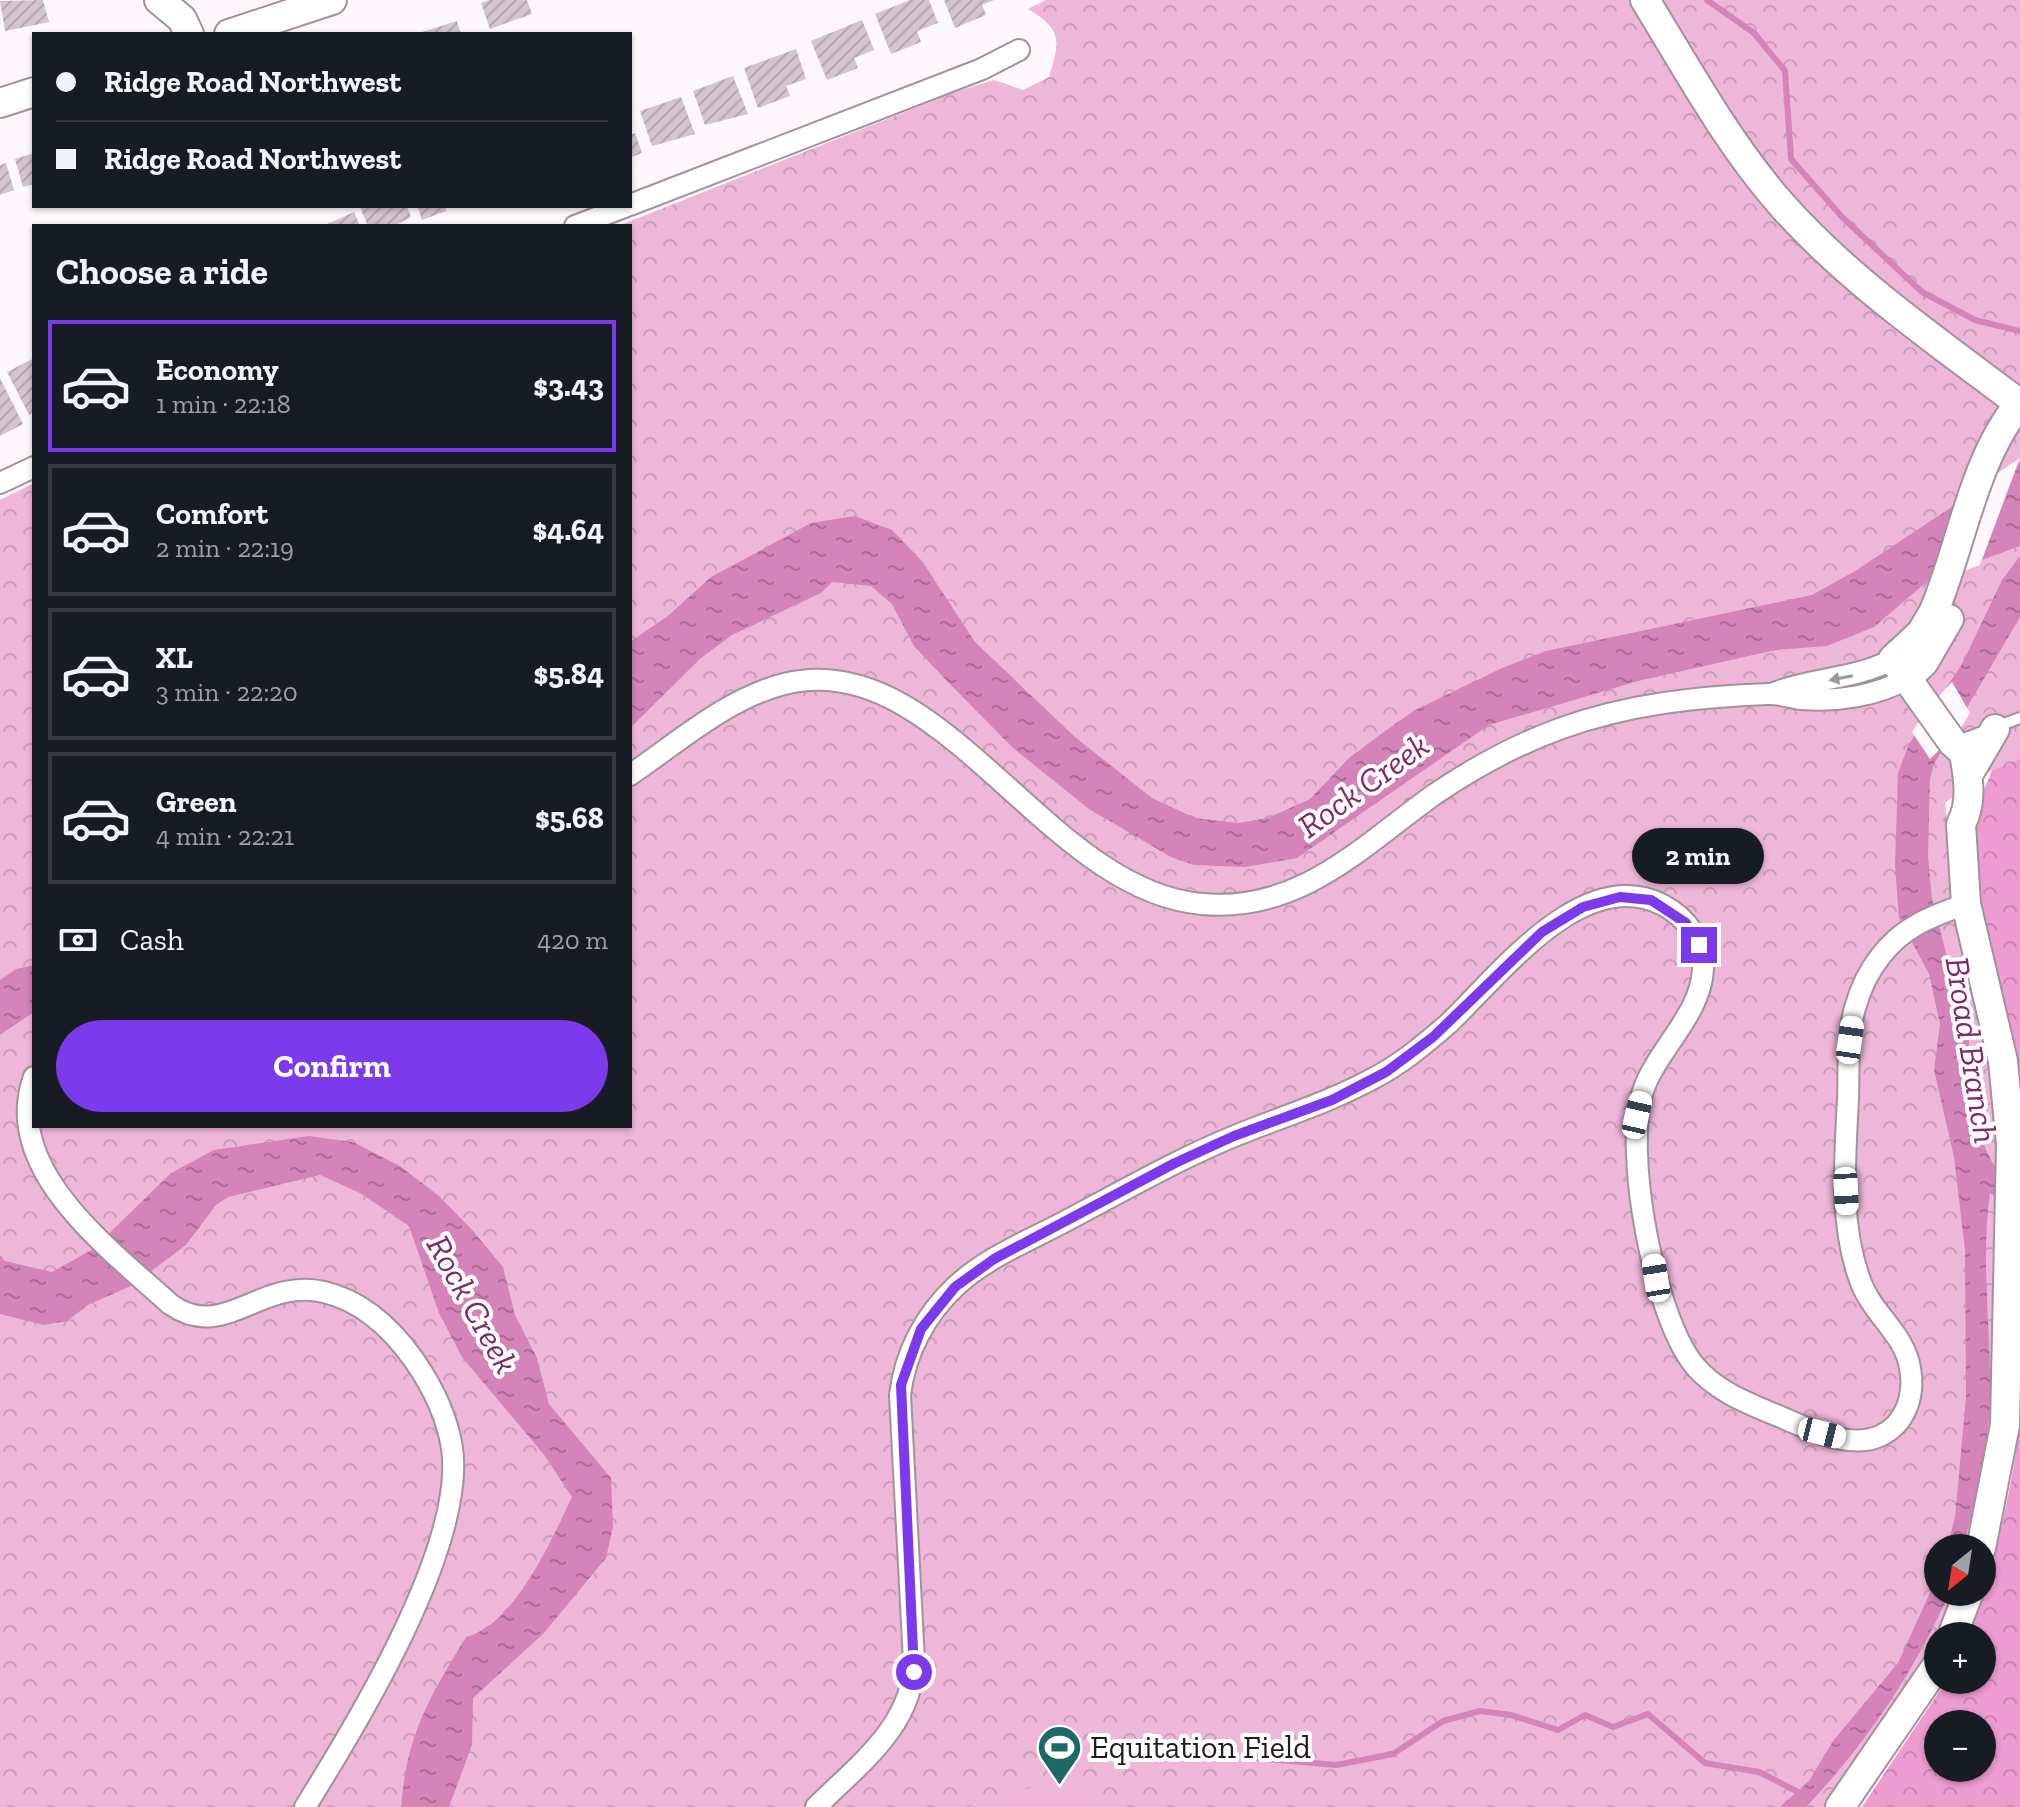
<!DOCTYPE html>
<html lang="en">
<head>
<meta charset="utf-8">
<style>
	body { margin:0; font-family:"Zilla Slab",serif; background:#20242c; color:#f1f3f6; height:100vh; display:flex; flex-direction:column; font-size:30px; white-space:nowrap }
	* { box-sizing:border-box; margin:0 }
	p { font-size:26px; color:#9ea1a6 }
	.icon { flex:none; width:44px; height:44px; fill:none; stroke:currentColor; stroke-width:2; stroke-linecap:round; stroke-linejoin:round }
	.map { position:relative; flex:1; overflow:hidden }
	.drawer { position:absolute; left:32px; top:224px; width:600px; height:904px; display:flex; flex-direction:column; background:#171b24; border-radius:0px; box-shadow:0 2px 6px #0004 }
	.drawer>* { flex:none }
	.top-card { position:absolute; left:32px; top:32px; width:600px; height:176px; border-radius:0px; box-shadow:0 2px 6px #0004; display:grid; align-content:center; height:176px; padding:0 24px; background:#171b24 }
	.needle { width:52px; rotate:210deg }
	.buttons { position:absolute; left:1924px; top:1534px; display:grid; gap:16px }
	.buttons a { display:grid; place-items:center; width:72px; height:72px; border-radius:50%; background:#171b24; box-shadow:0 2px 6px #0004; font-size:40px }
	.end { position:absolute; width:36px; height:36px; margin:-18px; border:10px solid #7c3aed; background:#fff; box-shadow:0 0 0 4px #fff }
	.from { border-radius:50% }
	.bubble { position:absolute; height:56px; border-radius:28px; background:#171b24; box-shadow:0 2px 6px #0004; font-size:26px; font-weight:700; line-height:56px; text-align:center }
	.car { position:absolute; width:24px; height:48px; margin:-24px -12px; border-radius:10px; box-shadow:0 0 6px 2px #0007; background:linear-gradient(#fff 24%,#345 0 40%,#fff 0 76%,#345 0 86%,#fff 0) }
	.top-card b { display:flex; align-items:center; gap:28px; height:76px; font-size:30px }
	.top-card b+b { border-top:2px solid #363941 }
	.top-card i { width:20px; height:20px; background:#f1f3f6 }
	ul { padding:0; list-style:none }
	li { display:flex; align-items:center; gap:24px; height:132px; margin:0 16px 12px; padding:0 8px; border:4px solid #363941; border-radius:0px }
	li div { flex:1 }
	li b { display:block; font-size:30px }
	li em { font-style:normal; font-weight:700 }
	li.selected { border-color:#7c3aed }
	li>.icon { width:72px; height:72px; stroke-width:1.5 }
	h2 { padding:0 24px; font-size:36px; line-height:96px }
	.pay { display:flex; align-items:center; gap:20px; height:88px; padding:0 24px; font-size:30px }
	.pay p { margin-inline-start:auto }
	.primary-button { display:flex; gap:16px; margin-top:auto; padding:16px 24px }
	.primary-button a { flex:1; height:92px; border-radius:48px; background:#7c3aed; color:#fff; font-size:32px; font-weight:700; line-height:92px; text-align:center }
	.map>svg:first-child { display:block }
	.forest { fill:url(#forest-crowns); fill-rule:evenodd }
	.park { fill:url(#park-crowns) }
	.pitch { fill:#eeb7da }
	.water { fill:url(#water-ripples) }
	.pier { fill:#fef7fb }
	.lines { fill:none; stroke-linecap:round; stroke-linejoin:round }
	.stream { stroke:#d484b9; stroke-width:6 }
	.building { fill:url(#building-hatch) }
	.lane-casing { stroke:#a3919c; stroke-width:14 }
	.street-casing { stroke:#a3919c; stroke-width:24 }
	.secondary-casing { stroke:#a3919c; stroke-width:32 }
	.lane { stroke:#fff; stroke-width:10 }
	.street { stroke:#fff; stroke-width:20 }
	.secondary { stroke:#fff; stroke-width:28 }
	.oneway { fill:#9c999b }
	.route { stroke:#7c3aed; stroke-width:10 }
	.labels { text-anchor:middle; stroke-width:8; stroke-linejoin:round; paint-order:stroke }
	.poi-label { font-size:32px; fill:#221c20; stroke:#fff; text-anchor:start }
	.water-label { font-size:34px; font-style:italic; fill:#84266a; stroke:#fff }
</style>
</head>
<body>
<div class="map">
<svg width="2020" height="1807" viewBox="0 0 2020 1807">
	<defs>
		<pattern id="forest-crowns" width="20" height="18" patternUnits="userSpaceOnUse" patternTransform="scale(2)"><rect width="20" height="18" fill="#ed9bd1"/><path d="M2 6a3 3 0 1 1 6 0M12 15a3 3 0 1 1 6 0" fill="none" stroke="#cb85b3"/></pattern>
		<pattern id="park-crowns" width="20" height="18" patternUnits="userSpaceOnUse" patternTransform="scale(2)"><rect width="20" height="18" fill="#eeb7da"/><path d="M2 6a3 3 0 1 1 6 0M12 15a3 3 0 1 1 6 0" fill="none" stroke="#cc9dbb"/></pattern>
		<pattern id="water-ripples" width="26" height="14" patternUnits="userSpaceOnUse" patternTransform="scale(2)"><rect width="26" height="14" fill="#d484b9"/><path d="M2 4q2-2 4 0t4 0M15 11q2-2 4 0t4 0" fill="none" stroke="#ac6b96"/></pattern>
		<pattern id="building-hatch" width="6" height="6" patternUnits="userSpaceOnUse" patternTransform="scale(2)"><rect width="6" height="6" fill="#d5c3ce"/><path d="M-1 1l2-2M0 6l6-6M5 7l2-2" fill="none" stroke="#b7a7b1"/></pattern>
	</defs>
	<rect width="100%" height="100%" fill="#fef7fb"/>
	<path class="forest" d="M2020 742V1091C2010 991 1943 877 1989 778 1992 771 1995 761 1999 756 2004 750 2014 746 2020 742Z
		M2020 1421V1807H1862L1947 1680H1982V1636H1968C1993 1567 2012 1494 2020 1421ZM1938 1724H1982V1768H1938Z"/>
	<path class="park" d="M1046 0H2020V759L1979 776 1945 803 1960 939 1998 1100 1995 1354 1989 1457 1967 1548H1938V1592H1957C1925 1670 1875 1737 1827 1807H0V500L34 483V1126H630V226H618L958 91 994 80 1023 90 1049 77C1060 41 1063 30 1028 9Z"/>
	<path class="pitch" d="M1064 1777 1098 1794 1101 1807H969Z"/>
	<path class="water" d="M2020 462V546L1930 579 1874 627 1827 646 1775 650 1638 681 1489 725 1297 858 1245 867 1194 865 1171 857 1089 809 1013 748 947 681 914 646 892 604 871 586 832 582 821 593 732 635 701 658 630 728V642L669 615 711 577 811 523 855 516 892 530 922 561 975 642 1075 737 1152 798 1195 818 1238 823 1268 818 1310 799 1349 758 1381 734 1415 710 1500 669 1546 651 1812 595 1855 571Z
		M2020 556V617L1934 764 1930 779 1928 857 1932 899 1969 1041 1967 1081 1978 1134 1992 1162 2020 1196V1214L1990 1193C1980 1263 1992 1333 1990 1403 1988 1452 1975 1500 1963 1548H1947L1955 1517 1966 1397 1965 1250 1954 1157 1934 1070 1940 1024 1929 974 1899 918 1895 866 1898 773 1909 744 1962 664 2002 580Z
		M34 965V1012L0 1035V980L16 969Z
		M309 1136 353 1142 400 1166 439 1196 473 1231 503 1267 515 1315 537 1358 549 1404 611 1478 613 1527 606 1558 544 1633 473 1698 472 1745 449 1807H401C407 1734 429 1698 466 1637 515 1624 551 1541 572 1497L545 1456 462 1357 439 1313 409 1226 360 1193 320 1175 228 1197 216 1205 186 1245 133 1285 88 1305 67 1321 44 1325 0 1314V1255L5 1261 52 1272 93 1249 171 1173 214 1150Z
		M1938 1575V1592H1950C1914 1672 1867 1743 1806 1807H1780L1809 1781 1833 1741 1898 1663Z"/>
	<path class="pier" d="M2020 458 1980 565 1932 583 1926 588 1961 498Z
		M1952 682 1970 713 1959 731 1930 759 1912 732 1929 706Z"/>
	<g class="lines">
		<path class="stream" d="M1707 0 1754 33 1785 71 1791 159 1843 218 1922 292 1975 320 2020 331
			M1210 1754 1336 1765 1393 1754 1443 1721 1480 1711 1511 1715 1558 1730 1585 1715 1613 1727 1648 1714 1705 1763 1759 1772 1802 1794"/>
	</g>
	<path class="building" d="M43 0 49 22 5 31 0 1Z
		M489 0H527L532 14 490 29 481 3Z
		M910 0H929L938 23 917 31 921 42 891 54 875 14Z
		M944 0H994L982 5 986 15 955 28Z
		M862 20 874 50 854 58 858 68 827 80 811 41Z
		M457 21 461 34H419V33Z
		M796 49 806 79 786 86 790 96 758 108 744 68Z
		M733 76 748 114 705 125 693 91Z
		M681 97 695 134 652 146 640 111Z
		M635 133 642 153 630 158V135Z
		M34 153V184L23 187 15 159Z
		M6 163 14 190 0 195V165Z
		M363 206H407L411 217 394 226H368L360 207Z
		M417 206H445L446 211 422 220Z
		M354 212 360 226H323Z
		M34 358V412L29 415 7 372Z
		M0 378 23 424 0 436Z"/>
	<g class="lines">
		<defs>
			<path id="lane" d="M1958 741 2020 718"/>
			<path id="street" d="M630 205 982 69 1019 50
				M575 226 627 206
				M0 483 34 467
				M1774 693C1813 677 1855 680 1893 659
				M630 775C677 743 728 698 784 684 941 644 1045 891 1202 904 1300 913 1362 846 1435 794 1475 767 1517 744 1562 728 1629 704 1696 697 1767 694 1779 693 1790 698 1802 699 1836 702 1877 696 1906 679
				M34 1077C0 1169 111 1250 170 1304 224 1343 260 1277 324 1292 362 1301 392 1329 414 1360 432 1386 447 1416 452 1448 466 1545 357 1724 305 1807
				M816 1807C858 1765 913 1726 914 1661L900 1395C905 1353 925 1315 956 1286 986 1258 1028 1241 1064 1222 1121 1192 1178 1159 1237 1135 1284 1116 1330 1102 1374 1078 1401 1064 1425 1044 1448 1024 1498 977 1583 863 1663 905 1687 918 1704 941 1703 969 1701 1015 1657 1049 1643 1091 1623 1151 1654 1315 1694 1365 1714 1389 1742 1401 1771 1413 1802 1425 1846 1451 1880 1436 1906 1424 1915 1395 1910 1368 1905 1334 1871 1313 1860 1280 1839 1223 1845 1159 1848 1099 1849 1069 1847 1037 1855 1008 1860 990 1868 972 1880 957 1902 927 1932 916 1966 904"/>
			<path id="secondary" d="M159 0 182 19 189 34
				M1645 0C1688 70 1727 142 1781 204 1849 281 1938 342 2020 404
				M229 34 332 0
				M0 103 34 92
				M1906 679 1924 662 1949 619
				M1968 775 1995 729
				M1981 1548 2005 1425 2011 1145 2003 1061 1966 904 1961 824C1973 802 1968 776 1964 753L1953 743 1893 659 1921 633 1934 611C1962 544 1973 460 2020 403
				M1952 1636 1969 1592
				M1840 1807 1938 1664"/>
		</defs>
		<use href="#lane" class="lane-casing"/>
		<use href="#street" class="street-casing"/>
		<use href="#secondary" class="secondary-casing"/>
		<use href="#lane" class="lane"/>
		<use href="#street" class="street"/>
		<use href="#secondary" class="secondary"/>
	</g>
	<defs><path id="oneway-solid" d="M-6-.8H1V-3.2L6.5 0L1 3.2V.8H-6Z" transform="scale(2)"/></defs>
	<use class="oneway" href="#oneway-solid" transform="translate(1841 678) rotate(169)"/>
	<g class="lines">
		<path class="route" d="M914 1672 901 1385 921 1329 955 1287 994 1259 1175 1163 1234 1136 1332 1100 1386 1072 1433 1037 1542 932 1583 907 1620 897 1651 900 1686 923 1699 945"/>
	</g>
	<defs>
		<symbol id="stadium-pin" viewBox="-11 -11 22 30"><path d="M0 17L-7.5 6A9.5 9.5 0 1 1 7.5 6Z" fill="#1d6966" stroke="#fff"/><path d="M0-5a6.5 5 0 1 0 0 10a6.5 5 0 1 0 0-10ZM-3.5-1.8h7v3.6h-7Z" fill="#fff"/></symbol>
	</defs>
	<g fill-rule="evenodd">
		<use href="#stadium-pin" x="1034" y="1722" width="51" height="69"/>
	</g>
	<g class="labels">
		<g class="poi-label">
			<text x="1090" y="1758">Equitation Field</text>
		</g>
		<g class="water-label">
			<text transform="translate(1363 785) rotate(-36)" y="12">Rock Creek</text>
			<text transform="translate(1972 1050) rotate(81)" y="12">Broad Branch</text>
			<text transform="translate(473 1304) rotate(61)" y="12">Rock Creek</text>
		</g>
	</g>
</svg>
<div class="buttons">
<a><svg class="needle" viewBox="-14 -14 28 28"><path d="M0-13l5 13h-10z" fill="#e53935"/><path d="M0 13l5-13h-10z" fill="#9ea1a6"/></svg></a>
<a>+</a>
<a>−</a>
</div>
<i class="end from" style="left:914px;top:1672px"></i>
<i class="end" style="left:1699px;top:945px"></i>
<div class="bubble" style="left:1632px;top:828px;width:132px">2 min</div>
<i class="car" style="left:1850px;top:1040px;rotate:8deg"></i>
<i class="car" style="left:1637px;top:1115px;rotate:13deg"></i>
<i class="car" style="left:1846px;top:1191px;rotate:177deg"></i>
<i class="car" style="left:1656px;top:1278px;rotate:351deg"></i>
<i class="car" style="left:1822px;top:1433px;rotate:104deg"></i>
<div class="top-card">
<b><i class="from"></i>Ridge Road Northwest</b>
<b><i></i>Ridge Road Northwest</b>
</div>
<section class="drawer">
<h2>Choose a ride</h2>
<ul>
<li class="selected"><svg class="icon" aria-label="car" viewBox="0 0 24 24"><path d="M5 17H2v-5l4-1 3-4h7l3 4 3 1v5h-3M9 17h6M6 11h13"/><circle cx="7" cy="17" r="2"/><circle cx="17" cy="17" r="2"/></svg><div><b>Economy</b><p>1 min · 22:18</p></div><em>$3.43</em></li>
<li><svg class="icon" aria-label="car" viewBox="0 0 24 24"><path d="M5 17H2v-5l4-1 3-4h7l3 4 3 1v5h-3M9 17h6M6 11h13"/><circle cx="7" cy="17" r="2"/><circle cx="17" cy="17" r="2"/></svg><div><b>Comfort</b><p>2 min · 22:19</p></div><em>$4.64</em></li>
<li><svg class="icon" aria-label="car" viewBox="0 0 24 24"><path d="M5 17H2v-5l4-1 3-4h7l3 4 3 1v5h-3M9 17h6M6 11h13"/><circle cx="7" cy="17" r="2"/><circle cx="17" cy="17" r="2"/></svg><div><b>XL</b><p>3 min · 22:20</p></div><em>$5.84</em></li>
<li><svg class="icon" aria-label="car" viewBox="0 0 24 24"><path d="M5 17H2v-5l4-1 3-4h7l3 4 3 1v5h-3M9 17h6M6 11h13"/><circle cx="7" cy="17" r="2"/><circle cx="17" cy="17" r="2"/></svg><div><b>Green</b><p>4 min · 22:21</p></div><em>$5.68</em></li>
</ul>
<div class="pay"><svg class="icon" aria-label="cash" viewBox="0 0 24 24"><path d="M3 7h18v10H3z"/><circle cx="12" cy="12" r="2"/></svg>Cash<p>420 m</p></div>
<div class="primary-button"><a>Confirm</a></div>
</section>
</div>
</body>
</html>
